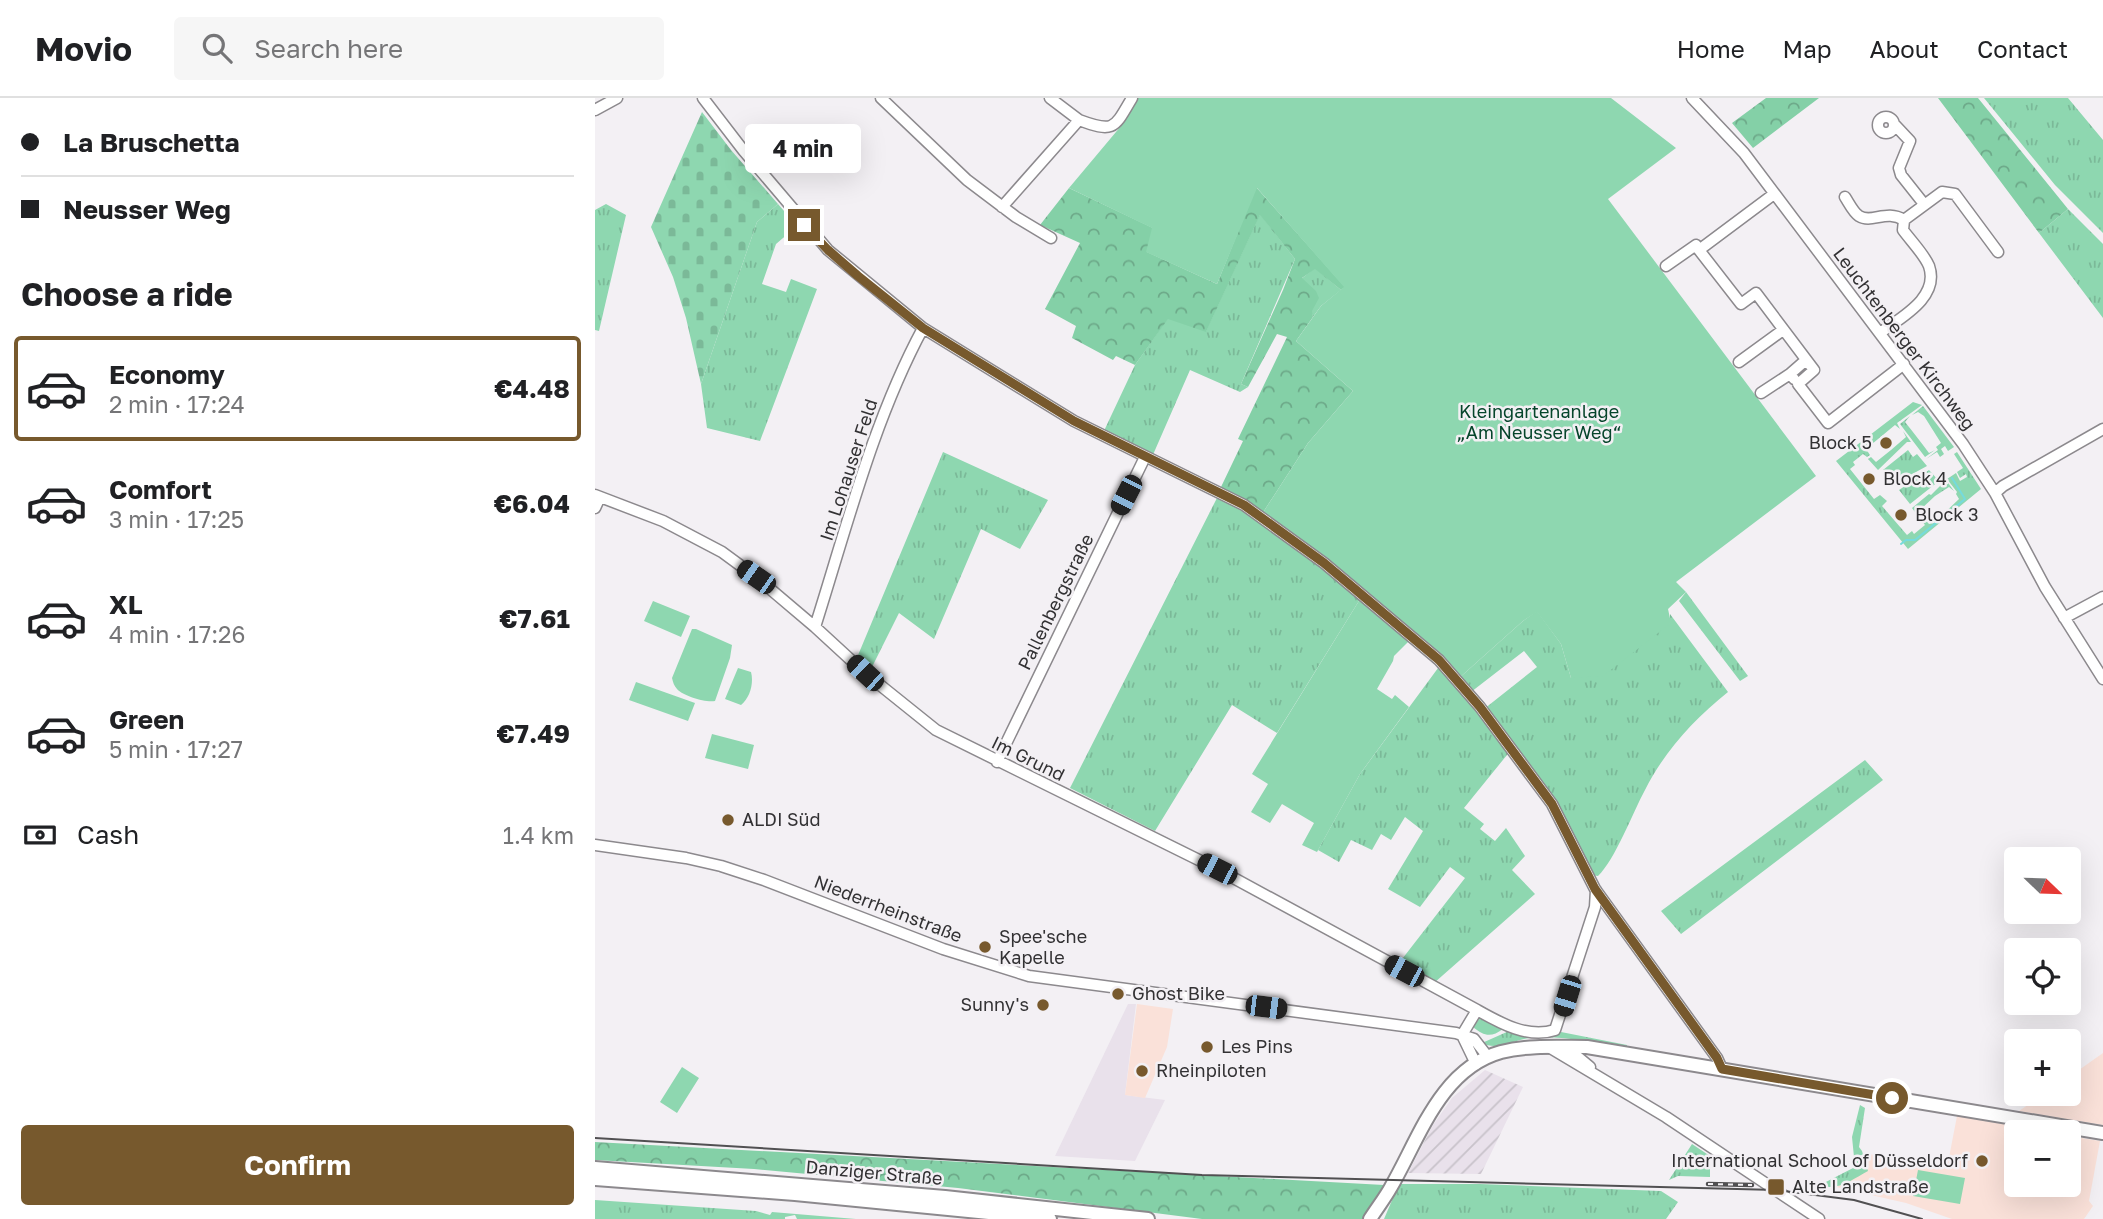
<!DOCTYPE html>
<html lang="en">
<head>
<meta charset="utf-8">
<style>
	body { margin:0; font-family:"Golos Text",sans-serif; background:#f6f6f6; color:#202124; height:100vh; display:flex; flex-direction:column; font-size:26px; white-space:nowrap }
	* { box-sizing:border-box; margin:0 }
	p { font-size:23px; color:#757577 }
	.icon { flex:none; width:38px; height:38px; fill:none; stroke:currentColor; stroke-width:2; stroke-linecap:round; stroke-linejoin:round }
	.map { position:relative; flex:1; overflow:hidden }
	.drawer { display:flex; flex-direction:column; background:#fff; width:595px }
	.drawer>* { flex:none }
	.guide { display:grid; align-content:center; height:154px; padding:0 21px; background:#fff }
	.needle { width:46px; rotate:113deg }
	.controls { position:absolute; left:1409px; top:749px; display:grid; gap:14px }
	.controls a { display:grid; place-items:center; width:77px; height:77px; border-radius:7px; background:#fff; box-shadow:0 7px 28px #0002; font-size:35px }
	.end { position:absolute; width:32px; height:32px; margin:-16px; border:9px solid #77592d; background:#fff; box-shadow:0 0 0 4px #fff }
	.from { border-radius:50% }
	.bubble { position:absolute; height:49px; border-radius:7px; background:#fff; box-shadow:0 7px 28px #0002; font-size:23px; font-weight:700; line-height:49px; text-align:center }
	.car { position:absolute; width:21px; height:42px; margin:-21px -10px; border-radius:9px; box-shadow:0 0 5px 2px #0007; background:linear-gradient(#222 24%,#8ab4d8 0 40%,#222 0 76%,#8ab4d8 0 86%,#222 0) }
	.guide b { display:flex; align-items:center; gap:24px; height:66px; font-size:26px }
	.guide b+b { border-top:2px solid #e0e0e0 }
	.guide i { width:18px; height:18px; background:#202124 }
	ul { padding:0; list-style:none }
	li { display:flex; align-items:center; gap:21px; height:105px; margin:0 14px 10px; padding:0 7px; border:4px solid transparent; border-radius:7px }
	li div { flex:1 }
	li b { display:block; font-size:26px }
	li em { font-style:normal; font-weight:700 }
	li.current { border-color:#77592d }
	li>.icon { width:63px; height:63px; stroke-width:1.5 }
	h2 { padding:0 21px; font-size:32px; line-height:84px }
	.pay { display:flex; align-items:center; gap:18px; height:77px; padding:0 21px; font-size:26px }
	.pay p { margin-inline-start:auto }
	.primary-button { display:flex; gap:14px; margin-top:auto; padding:14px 21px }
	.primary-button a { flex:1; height:80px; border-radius:7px; background:#77592d; color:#fff; font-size:28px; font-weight:700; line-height:80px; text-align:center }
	header { display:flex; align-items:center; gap:42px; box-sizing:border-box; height:98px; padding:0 35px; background:#fff; border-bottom:2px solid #e0e0e0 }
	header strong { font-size:33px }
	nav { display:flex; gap:38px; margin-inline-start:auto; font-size:24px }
	.search { width:490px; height:63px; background:#f6f6f6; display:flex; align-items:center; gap:18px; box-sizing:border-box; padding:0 24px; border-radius:7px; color:#757577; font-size:26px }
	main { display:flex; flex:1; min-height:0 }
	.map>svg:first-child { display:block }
	.built { fill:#e9e1eb }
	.industrial { fill:url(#industrial-furrows) }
	.education { fill:#fae1d9 }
	.grass { fill:url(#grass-tufts) }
	.forest { fill:url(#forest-crowns) }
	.cemetery { fill:url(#cemetery-stones) }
	.green { fill:#8ed7b0 }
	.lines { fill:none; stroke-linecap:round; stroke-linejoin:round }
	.stream { stroke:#75dbdc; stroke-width:2 }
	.minor-casing { stroke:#8c898d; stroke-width:13 }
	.major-casing { stroke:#8c898d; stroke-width:16 }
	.minor { stroke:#fff; stroke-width:10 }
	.major { stroke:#fff; stroke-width:12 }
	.tram { stroke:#515052; stroke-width:2 }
	.rail-casing { stroke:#515052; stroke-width:4.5 }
	.rail { stroke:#f3f0f4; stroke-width:2; stroke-dasharray:5; stroke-linecap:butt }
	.route { stroke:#77592d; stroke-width:9 }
	.poi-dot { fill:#77592d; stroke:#f3f0f4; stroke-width:2.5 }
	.labels { text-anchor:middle; stroke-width:5; stroke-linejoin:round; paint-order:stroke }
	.street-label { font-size:18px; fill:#323133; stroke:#f3f0f4 }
	.park-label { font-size:18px; fill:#05452b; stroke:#f3f0f4 }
	.poi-label { font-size:18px; fill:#323133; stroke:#f3f0f4; text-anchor:start }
</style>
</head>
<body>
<header>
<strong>Movio</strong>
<div class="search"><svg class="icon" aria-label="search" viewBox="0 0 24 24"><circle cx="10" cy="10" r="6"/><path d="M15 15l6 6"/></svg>Search here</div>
<nav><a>Home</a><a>Map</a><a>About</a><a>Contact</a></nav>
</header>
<main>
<section class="drawer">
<div class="guide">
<b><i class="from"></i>La Bruschetta</b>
<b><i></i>Neusser Weg</b>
</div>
<h2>Choose a ride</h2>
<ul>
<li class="current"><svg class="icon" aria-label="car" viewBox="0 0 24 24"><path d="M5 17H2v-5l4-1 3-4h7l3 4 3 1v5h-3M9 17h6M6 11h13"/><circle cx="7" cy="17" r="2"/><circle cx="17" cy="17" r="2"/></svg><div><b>Economy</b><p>2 min · 17:24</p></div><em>€4.48</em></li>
<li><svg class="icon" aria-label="car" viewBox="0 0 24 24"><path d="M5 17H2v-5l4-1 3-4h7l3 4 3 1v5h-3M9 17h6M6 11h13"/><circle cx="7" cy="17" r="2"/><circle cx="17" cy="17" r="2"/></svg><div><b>Comfort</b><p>3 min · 17:25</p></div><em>€6.04</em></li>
<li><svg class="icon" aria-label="car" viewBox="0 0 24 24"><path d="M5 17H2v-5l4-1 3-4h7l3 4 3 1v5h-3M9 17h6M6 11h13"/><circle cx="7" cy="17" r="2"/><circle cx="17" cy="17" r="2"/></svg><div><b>XL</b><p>4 min · 17:26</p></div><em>€7.61</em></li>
<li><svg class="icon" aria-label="car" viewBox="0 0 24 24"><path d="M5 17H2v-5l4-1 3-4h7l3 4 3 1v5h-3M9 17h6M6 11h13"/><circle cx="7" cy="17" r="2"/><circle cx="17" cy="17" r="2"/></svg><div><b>Green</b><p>5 min · 17:27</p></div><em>€7.49</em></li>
</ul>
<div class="pay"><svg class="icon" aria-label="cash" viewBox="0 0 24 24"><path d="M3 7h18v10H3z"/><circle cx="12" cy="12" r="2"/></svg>Cash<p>1.4 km</p></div>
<div class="primary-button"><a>Confirm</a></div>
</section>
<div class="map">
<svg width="1508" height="1121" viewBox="0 0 1508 1121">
	<defs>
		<pattern id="industrial-furrows" width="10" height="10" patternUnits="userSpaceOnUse" patternTransform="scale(1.75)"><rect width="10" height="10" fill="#e9e1eb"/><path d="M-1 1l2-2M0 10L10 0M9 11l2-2" fill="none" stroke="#c8c2ca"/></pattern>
		<pattern id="grass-tufts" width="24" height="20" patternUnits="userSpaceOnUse" patternTransform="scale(1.75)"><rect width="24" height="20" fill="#8ed7b0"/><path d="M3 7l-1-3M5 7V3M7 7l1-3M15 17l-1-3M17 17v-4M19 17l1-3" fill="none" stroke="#7bb998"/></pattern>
		<pattern id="forest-crowns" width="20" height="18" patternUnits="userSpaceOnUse" patternTransform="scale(1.75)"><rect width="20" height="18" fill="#84d0a7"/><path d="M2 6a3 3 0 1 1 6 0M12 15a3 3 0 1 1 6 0" fill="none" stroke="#6da989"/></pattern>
		<pattern id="cemetery-stones" width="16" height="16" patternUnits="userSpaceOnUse" patternTransform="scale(1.75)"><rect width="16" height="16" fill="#8ed7b0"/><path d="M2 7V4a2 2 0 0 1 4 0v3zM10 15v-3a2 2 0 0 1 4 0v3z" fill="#7bb998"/></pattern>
	</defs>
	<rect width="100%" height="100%" fill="#f3f0f4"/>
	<path class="built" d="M533 906H541L530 997 570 1002 540 1063 460 1058Z"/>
	<path class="industrial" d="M890 972 928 989 886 1076 813 1075 838 1027 857 1000Z"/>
	<path class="education" d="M542 906 578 911 572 949 550 1000 530 997Z
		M1508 955V1027L1424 1013 1449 996H1474V979Z
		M1362 1018 1453 1034H1421V1087H1474V1038L1505 1043 1494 1103 1498 1108 1489 1121H1357L1311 1105 1241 1089 1272 1073 1268 1055 1352 1070Z"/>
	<path class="grass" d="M1389 0H1473L1508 42V135L1460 87Z
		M11 106 31 117 4 233 0 232V112Z
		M183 106 202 128 181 146 167 186 191 194 196 181 222 191 165 343 112 330 106 286 162 124Z
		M1473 111 1508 146V220L1444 135Z
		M665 116 700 161 646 286 653 289 645 294 595 272 557 359 508 335 540 267 573 220 611 233Z
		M720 170 746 192 726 208 718 219 706 181Z
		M1318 304 1327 307 1302 325 1305 331 1300 327 1271 351 1275 357 1272 359 1268 356 1258 364 1260 367 1255 371 1279 401 1285 397 1292 403 1287 408 1312 437 1317 433 1319 436 1330 427 1327 423 1330 421 1334 426 1341 423 1364 401 1361 396 1362 394 1352 381 1361 375 1365 383 1372 379 1371 376 1365 380 1362 374 1368 370 1359 356 1362 354 1386 391 1313 451 1241 363Z
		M1328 308 1359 349 1353 353 1350 348 1346 351 1349 356 1345 359 1342 354 1331 361 1343 352 1341 349 1346 345 1329 318 1323 314 1317 317Z
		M1315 318 1310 324C1318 334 1326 344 1334 355L1340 352 1330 359 1305 326Z
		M1308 333 1316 344H1312L1283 372 1273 361 1276 359 1281 364C1291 356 1301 348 1311 339Z
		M1313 352 1318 359 1322 356 1332 368 1299 386 1288 372Z
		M348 354 453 402 425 451 386 431 339 541 304 515 274 575 261 562Z
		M1334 372 1344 383 1315 406 1304 392Z
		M1351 382 1359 393 1354 389 1340 398 1324 413 1328 418 1325 421 1317 410 1334 396 1336 397Z
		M623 398 644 408 767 498 682 635 637 607 560 733 475 690Z
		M1091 494 1153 578 1145 583 1084 503Z
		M942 513 966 546 976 580 1075 525V516L1133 594C1099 621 1069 654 1050 692 1038 714 1020 762 1003 778L996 777 967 717 889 611 942 569 929 553 876 594 863 581 928 523Z
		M846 566 916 652 869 710 889 726 885 731 900 743 911 730 930 758 917 772 940 796 839 885 804 865 870 780 855 769 825 809 793 791 828 733 810 719 796 742 786 736 777 752 756 742 744 764 723 752 765 676Z
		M1270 662 1288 682 1086 836 1066 813Z
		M889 920 908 931C896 940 889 938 878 929L884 921Z
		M914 933 958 937 966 934 1032 947V950C1000 945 967 937 934 940 919 942 902 953 887 945Z
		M1265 1007 1270 1010 1264 1049 1267 1053 1273 1073C1258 1081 1242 1094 1225 1087L1260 1069 1257 1039Z
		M1097 1046 1115 1058V1079L1083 1078 1074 1082Z
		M804 1086H885L1066 1093 1083 1104 1071 1121H789Z
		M0 1102 161 1113 175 1117 177 1114 261 1121H202L200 1117 190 1119V1121H0Z"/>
	<path class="forest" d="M1171 0H1224L1158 50 1137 25Z
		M1343 0H1383L1473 111 1444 135Z
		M661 89 750 189 746 192 720 171 707 180 721 193 724 200 717 213 718 219 701 243 758 293 713 345 667 416 626 389 648 343 643 341 692 239 682 236 653 289 646 286 688 192 700 161 665 117 611 234 573 221 540 267 521 258 518 262 477 240 481 228 450 211 485 145 445 127 474 90 558 130 552 154 622 186Z
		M0 1044 789 1087 770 1121H607L363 1090 159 1071 0 1062Z"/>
	<path class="cemetery" d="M107 14 136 52 183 106 162 124 106 286 91 220 78 179 56 129Z"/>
	<path class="green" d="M543 0H1016L1081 50 1013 101 1221 378 1081 484 1091 494 1073 511 1076 525 1008 578 976 580 966 546 942 514 928 523 863 581 667 416 713 345 758 293 701 243 726 208 749 189 662 90 622 186 551 154 557 130 474 90 526 28Z
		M767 498 816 541 799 558 798 563 782 591 797 601 800 597 814 609 765 676 722 754 707 747 719 725 687 706 675 725 656 714 673 686 657 676Z
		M58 503 95 518 86 539 49 523Z
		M97 531H101L137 547 135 560 120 603C111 605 88 598 82 591 79 588 78 584 77 580Z
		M143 570 156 574C159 585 155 600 146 607L130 601Z
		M41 584 100 605 93 623 34 602Z
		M117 636 159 647 153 671 110 660Z
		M87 969 104 980 82 1015 65 1004Z
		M1323 1072 1370 1080 1365 1106 1318 1098Z"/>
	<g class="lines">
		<path class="stream" d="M1306 446 1311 442H1320L1370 401 1357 380"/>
		<defs>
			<path id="minor" d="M108 0 148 52 233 152 328 230 479 323 649 407 729 465 844 562 885 609 957 706 1000 791 1122 960 1127 971
				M286 0 372 82 421 119 456 140
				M455 0 484 22
				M1097 0 1149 55 1368 346 1400 395 1450 489 1508 581
				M0 12 22 0
				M1283 27a8 8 0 1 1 16 0a8 8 0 1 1-16 0Z
				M1299 26 1315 43 1304 70 1306 77 1329 106
				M1179 96 1104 152 1146 206 1161 195 1219 272 1203 286 1233 325 1309 266
				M1250 99C1254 105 1258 114 1264 118 1277 126 1291 111 1309 122
				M407 109 484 22C519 35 519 31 537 0
				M1071 168 1101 147 1104 152
				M1285 235C1305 220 1345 200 1334 168 1329 156 1316 143 1308 132L1309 122 1347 94 1360 96 1403 154
				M1144 264 1188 232
				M1199 281 1195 276 1211 262
				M1166 295 1195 276
				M1400 395 1408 388 1508 331
				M0 397 68 423 127 454 161 479 220 529 270 575 341 632 622 771 882 912
				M0 410 5 399
				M1469 520 1508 499
				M220 529C252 428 278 323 328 230
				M402 664 550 359
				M0 747 91 760 126 768 169 782 348 851 434 878 861 935 879 941 893 959
				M867 937 882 912C905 925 933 941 960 932L1000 809 1001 792
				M867 937 881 966
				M952 948 1071 1019 1224 1121
				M971 949 995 969"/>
			<path id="major" d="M0 1070 350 1099 553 1121
				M0 1081 200 1096 455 1121
				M775 1121C782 1110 790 1100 796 1089 824 1041 845 971 906 954 934 947 963 949 992 949L1508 1035"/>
		</defs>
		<use href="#minor" class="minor-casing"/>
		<use href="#major" class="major-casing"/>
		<use href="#minor" class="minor"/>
		<use href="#major" class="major"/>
		<path class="tram" d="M0 1040 607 1077 1181 1092 1259 1102 1327 1121"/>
		<defs>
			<path id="rail" d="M1113 1086 1157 1087"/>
		</defs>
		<use href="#rail" class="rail-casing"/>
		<use href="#rail" class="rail"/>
	</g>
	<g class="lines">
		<path class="route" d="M209 127 233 152 263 178 328 230 479 323 649 407 729 465 844 562 885 609 957 706 1000 791 1122 960 1127 971 1297 1000"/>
	</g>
	<g class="poi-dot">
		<circle cx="1291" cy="345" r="7"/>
		<circle cx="1274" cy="381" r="7"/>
		<circle cx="1306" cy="417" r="7"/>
		<circle cx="133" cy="722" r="7"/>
		<circle cx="390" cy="849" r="7"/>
		<circle cx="523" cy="896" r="7"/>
		<circle cx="448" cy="907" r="7"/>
		<circle cx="612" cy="949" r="7"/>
		<circle cx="547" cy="973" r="7"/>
		<circle cx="1387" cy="1063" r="7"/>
		<rect x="1172" y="1080" width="18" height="18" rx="3.5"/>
	</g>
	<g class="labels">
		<g class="street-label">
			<text transform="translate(1309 241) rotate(53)" y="6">Leuchtenberger Kirchweg</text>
			<text transform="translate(254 372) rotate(-72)" y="6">Im Lohauser Feld</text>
			<text transform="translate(461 504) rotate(-64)" y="6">Pallenbergstraße</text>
			<text transform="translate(433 661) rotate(26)" y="6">Im Grund</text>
			<text transform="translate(293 811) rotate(21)" y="6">Niederrheinstraße</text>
			<text transform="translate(279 1075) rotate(5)" y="6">Danziger Straße</text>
		</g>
		<g class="park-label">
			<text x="944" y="320">Kleingartenanlage<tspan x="944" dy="21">„Am Neusser Weg“</tspan></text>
		</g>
		<g class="poi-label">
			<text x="1277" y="351" text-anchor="end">Block 5</text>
			<text x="1288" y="387">Block 4</text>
			<text x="1320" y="423">Block 3</text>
			<text x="147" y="728">ALDI Süd</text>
			<text x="404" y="845">Spee'sche<tspan x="404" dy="21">Kapelle</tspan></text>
			<text x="537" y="902">Ghost Bike</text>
			<text x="434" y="913" text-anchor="end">Sunny's</text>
			<text x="626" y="955">Les Pins</text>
			<text x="561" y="979">Rheinpiloten</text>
			<text x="1373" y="1069" text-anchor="end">International School of Düsseldorf</text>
			<text x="1197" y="1095">Alte Landstraße</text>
		</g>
	</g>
</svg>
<div class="controls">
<a><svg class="needle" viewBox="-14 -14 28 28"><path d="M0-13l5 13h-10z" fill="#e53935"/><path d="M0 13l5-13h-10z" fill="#757577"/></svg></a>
<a><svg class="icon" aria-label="locate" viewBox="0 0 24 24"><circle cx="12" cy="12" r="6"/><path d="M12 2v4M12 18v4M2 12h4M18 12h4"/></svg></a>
<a>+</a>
<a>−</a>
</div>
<i class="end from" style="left:1297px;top:1000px"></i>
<i class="end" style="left:209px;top:127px"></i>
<div class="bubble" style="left:150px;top:26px;width:116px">4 min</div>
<i class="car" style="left:531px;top:397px;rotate:207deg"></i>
<i class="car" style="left:161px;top:479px;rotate:305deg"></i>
<i class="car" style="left:270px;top:575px;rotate:313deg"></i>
<i class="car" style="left:622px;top:771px;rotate:297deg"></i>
<i class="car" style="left:809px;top:873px;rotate:298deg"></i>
<i class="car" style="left:972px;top:898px;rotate:197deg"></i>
<i class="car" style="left:671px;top:909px;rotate:97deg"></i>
</div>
</main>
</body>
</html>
